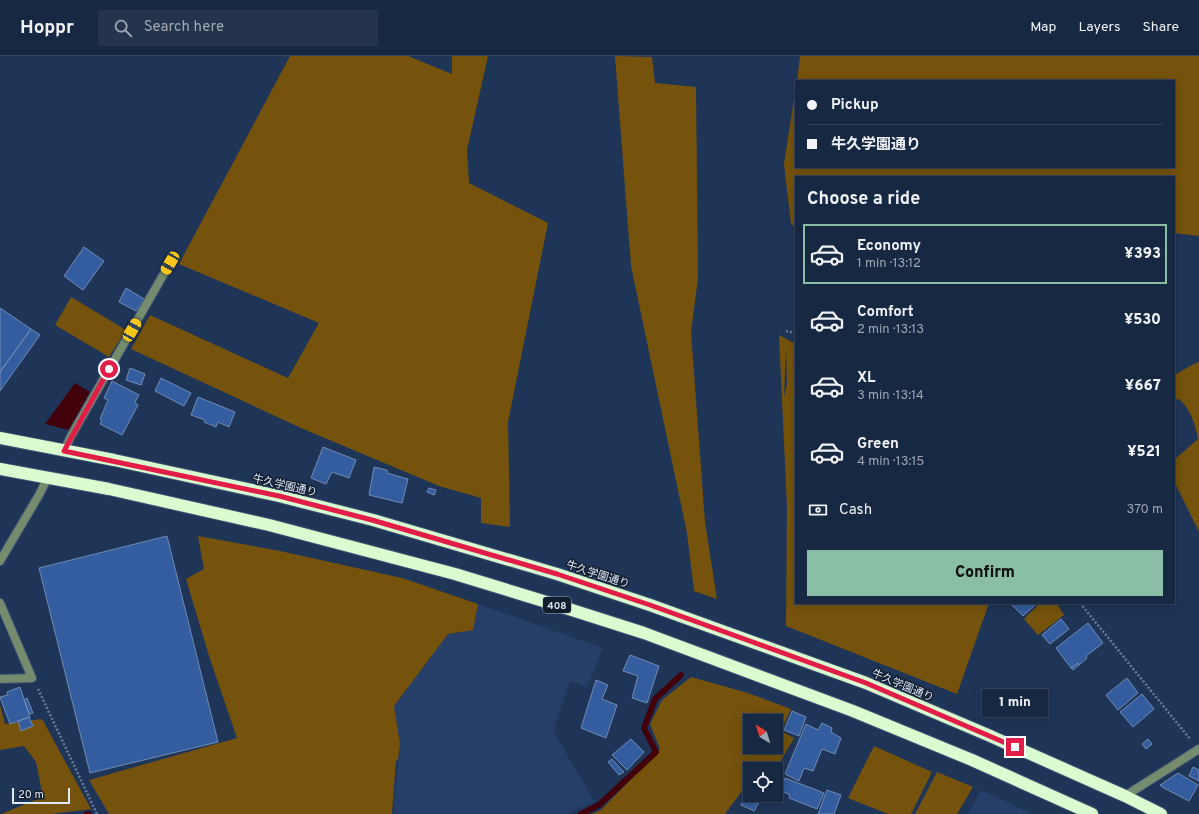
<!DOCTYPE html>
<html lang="en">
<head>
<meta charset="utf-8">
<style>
	body { margin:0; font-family:Overpass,"Noto Sans JP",sans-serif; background:#24344d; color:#f1f3f6; height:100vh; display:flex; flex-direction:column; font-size:15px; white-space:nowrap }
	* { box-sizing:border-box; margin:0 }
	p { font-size:13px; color:#9ea6b2 }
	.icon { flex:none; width:22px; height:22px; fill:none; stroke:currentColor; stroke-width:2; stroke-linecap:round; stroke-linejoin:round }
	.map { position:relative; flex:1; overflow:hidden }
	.drawer { position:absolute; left:795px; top:120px; width:380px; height:428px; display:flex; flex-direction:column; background:#172842; border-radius:0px; box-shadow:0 2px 10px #0003,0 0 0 1px #36445b }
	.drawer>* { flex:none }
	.banner { position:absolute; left:795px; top:24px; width:380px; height:88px; border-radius:0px; box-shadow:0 2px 10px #0003,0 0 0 1px #36445b; display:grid; align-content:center; height:88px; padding:0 12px; background:#172842 }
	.needle { width:26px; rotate:322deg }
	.tools { position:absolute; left:743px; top:658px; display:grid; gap:8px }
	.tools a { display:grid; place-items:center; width:40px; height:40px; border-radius:0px; background:#172842; box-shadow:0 2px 10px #0003,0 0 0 1px #36445b; font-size:20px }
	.scale { position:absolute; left:12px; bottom:10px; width:58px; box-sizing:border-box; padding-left:4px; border:2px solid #deeafc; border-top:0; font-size:11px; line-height:14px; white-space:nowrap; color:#deeafc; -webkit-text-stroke:3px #131d2d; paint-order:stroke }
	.end { position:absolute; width:18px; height:18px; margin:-9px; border:5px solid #e11d48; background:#fff; box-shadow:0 0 0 2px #fff }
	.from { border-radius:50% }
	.bubble { position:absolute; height:28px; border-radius:0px; background:#172842; box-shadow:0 2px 10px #0003,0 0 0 1px #36445b; font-size:13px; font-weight:800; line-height:28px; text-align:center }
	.car { position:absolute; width:12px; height:24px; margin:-12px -6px; border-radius:5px; box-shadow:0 0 3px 1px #0007; background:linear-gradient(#f5c518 24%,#345 0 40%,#f5c518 0 76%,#345 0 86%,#f5c518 0) }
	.banner b { display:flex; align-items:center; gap:14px; height:38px; font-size:15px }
	.banner b+b { border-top:1px solid #36445b }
	.banner i { width:10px; height:10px; background:#f1f3f6 }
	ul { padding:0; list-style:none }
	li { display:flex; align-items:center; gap:12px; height:60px; margin:0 8px 6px; padding:0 4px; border:2px solid transparent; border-radius:0px }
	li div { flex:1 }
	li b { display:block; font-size:15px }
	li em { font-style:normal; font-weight:800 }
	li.current { border-color:#8abfa5 }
	li>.icon { width:36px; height:36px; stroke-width:1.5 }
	h2 { padding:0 12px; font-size:18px; line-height:48px }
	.pay { display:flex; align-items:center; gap:10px; height:44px; padding:0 12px; font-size:15px }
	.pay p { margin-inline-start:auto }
	.primary-button { display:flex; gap:8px; margin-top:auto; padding:8px 12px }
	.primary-button a { flex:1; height:46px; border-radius:0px; background:#8abfa5; color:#111; font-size:16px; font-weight:800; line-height:46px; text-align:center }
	header { display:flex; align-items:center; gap:24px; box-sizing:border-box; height:56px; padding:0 20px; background:#172842; border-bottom:1px solid #36445b }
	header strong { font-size:19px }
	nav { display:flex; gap:22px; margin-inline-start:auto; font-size:14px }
	.search { width:280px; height:36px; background:#24344d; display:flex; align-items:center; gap:10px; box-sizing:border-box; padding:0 14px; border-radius:0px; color:#9ea6b2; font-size:15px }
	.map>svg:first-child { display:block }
	.built { fill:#263f68 }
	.green { fill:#75530c; fill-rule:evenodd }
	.water { fill:#40010b }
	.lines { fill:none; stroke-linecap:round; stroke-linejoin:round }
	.stream { stroke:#40010b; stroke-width:6 }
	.building { fill:#335d9e; stroke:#718bb4 }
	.lane-casing { stroke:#3e5272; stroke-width:10 }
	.street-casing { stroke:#3e5272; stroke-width:10 }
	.highway-casing { stroke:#3e5272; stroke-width:14 }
	.path { stroke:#6a7c99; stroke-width:2.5; stroke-dasharray:2 2; stroke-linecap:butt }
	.lane { stroke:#748b6e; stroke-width:8 }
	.street { stroke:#748b6e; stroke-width:8 }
	.highway { stroke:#d9fcd0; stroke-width:12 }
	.route { stroke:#e11d48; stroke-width:5 }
	.labels { text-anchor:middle; stroke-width:3; stroke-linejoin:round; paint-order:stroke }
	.shield { fill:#131d2d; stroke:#a1acbe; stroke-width:1 }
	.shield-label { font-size:10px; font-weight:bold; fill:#deeafc }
	.street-label { font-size:11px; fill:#deeafc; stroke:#131d2d }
</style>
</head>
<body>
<header>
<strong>Hoppr</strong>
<div class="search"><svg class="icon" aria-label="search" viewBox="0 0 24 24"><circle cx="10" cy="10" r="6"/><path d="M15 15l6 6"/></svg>Search here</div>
<nav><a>Map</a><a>Layers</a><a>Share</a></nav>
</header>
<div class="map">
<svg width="1199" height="758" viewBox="0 0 1199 758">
	<rect width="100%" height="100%" fill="#1f3558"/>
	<path class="built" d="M478 548 603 592 587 631 570 625 553 675 595 746 566 758H393L400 688 394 650 448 578 473 574Z
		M981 734 1033 758H968Z"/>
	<path class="green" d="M290 0H408L452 18V0H488L467 94 469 127 548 167 508 366 510 471 481 467V442L439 430 301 372 131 293 150 259 288 322 319 267 179 208Z
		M615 0 652 1 655 27 696 31 698 222 691 276 705 466 717 543 694 535 687 477 631 210Z
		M800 0H1199V180L1174 177V121H796V172L791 168 784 108 796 29V111H1174V25H797Z
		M71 241 126 274 109 301 55 269Z
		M779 279 796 288V308L793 311 796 314V547H989L957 638 786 570 787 450ZM786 292 787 328 784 341Z
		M1199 306V476L1174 425V404L1198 383C1195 368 1191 354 1179 343L1174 344V319L1194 308Z
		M198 480 280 495 402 522 478 548 473 574 448 578 394 650 400 688 398 704 396 705 392 758H109L89 724 237 682 209 600 186 523 204 513Z
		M1040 547H1048L1050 548 1051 547H1061L1058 550 1064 559 1038 579 1024 563Z
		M691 621 748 637 791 653 781 675 794 682 776 713H750V724L725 758H592L601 754 660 693 650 668 662 644ZM750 665H776V691H750Z
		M0 649 5 668 42 663 91 753 51 758H1L43 741 36 706 24 690 0 694Z
		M874 690 932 716 911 758H888L848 742Z
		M937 716 973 731 957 758H915Z"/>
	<path class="water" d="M75 327 90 336 69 374 45 368Z"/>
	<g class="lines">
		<path class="stream" d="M87 758H89
			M581 758 599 749 656 696 644 672 655 643 681 619"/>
	</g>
	<path class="building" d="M84 191 104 205 83 234 64 220Z
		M126 232 144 243 136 255 119 246Z
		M0 252 31 273 0 316Z
		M31 273 40 279 0 335V316Z
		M130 312 145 318 141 329 126 324Z
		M161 322 191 337 184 350 155 335Z
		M112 325 139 339 135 346 138 349 122 379 100 368 102 364 100 363 108 344 104 342Z
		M198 341 235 356 229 371 218 366 216 371 204 366 205 364 191 359Z
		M323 391 356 404 349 422 332 416 326 428 311 422Z
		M374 411 387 414V417L408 423 402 447 369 439Z
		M429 432 436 434 434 439 427 436Z
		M167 480 218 686 90 717 39 512Z
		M1014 547H1037L1023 560 1012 549Z
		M1061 563 1069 573 1050 588 1042 579Z
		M1088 567 1103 587 1086 600 1087 602 1079 609 1078 607 1071 612 1056 592Z
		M630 599 659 610 647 647 632 642 638 620 623 615Z
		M1078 607 1079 609 1073 614 1071 612Z
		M1127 622 1138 637 1118 654 1106 639Z
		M596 624 608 629 602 643 617 649 606 682 581 672Z
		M20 631 30 661 10 668 0 641 8 639 7 636Z
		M1142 638 1154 653 1133 671 1120 656Z
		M27 642 33 657 29 658 24 644Z
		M792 655 806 661 799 680 784 674Z
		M29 661 33 670 21 675 18 665Z
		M822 667 832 672 831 676 841 682 835 698 822 693 813 715 804 712 799 725 785 718 806 668 818 674Z
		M631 683 644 696 627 714 612 699Z
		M1148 683 1152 688 1146 693 1142 688Z
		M612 703 624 716 619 719 608 706Z
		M1193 711 1199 714V725L1189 720Z
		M1178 717 1198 729 1189 745 1162 731 1160 729Z
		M785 722 824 737 817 753 789 742 790 739 780 734Z
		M750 732V739H763L754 755 741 749Z
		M827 734 841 739 834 758H818Z"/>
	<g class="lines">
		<defs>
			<path id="lane" d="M64 395 71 380 170 207
				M0 505 39 439 48 421
				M0 547 32 622 0 623"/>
			<path id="street" d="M1125 740 1199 693"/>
			<path id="highway" d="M0 382 114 404 279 440 373 464 557 518 650 549 866 627 988 679 1125 740 1161 758
				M0 413 109 433 269 469 455 518 553 548 644 577 853 655 972 704 1092 758"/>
		</defs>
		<use href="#lane" class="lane-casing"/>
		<use href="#street" class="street-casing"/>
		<use href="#highway" class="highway-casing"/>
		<path class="path" d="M786 275 796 277
			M1080 547 1190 683
			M38 633 97 758"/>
		<use href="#lane" class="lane"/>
		<use href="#street" class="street"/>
		<use href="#highway" class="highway"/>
	</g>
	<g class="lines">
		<path class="route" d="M109 313 64 395 279 440 372 464 557 518 650 549 866 627 1015 691"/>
	</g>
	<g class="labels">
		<rect class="shield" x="543" y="541" width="28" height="16" rx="3"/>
		<g class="shield-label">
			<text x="557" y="553">408</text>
		</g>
		<g class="street-label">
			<text transform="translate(285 429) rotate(13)" y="4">牛久学園通り</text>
			<text transform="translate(598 518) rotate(18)" y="4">牛久学園通り</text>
			<text transform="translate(903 629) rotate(23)" y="4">牛久学園通り</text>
		</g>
	</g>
</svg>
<div class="tools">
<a><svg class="needle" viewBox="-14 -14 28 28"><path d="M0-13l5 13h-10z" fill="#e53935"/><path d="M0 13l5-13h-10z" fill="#9ea6b2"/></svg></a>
<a><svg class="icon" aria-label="locate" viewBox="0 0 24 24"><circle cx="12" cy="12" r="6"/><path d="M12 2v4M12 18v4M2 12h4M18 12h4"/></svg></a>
</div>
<div class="scale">20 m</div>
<i class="end from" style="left:109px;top:313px"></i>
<i class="end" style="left:1015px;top:691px"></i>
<div class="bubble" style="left:982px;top:633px;width:66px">1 min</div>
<i class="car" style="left:170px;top:207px;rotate:210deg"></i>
<i class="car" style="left:132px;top:274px;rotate:30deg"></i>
<div class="banner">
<b><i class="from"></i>Pickup</b>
<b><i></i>牛久学園通り</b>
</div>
<section class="drawer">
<h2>Choose a ride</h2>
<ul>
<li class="current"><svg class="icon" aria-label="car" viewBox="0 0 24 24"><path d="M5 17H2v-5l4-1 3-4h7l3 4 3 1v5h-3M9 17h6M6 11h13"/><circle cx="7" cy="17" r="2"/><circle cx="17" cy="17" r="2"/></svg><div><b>Economy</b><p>1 min · 13:12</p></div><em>¥393</em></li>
<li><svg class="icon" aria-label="car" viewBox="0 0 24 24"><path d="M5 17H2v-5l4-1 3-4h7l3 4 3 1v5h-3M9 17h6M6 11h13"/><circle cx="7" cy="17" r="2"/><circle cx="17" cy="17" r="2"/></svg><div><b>Comfort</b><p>2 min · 13:13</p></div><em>¥530</em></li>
<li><svg class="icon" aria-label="car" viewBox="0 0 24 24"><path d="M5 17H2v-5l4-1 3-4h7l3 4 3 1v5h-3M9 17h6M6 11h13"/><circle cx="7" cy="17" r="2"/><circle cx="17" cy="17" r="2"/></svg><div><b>XL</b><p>3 min · 13:14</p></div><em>¥667</em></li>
<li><svg class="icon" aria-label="car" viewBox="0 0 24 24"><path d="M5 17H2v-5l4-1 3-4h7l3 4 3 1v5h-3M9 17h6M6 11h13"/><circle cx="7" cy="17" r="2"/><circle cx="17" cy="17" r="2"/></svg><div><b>Green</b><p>4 min · 13:15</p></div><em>¥521</em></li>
</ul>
<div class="pay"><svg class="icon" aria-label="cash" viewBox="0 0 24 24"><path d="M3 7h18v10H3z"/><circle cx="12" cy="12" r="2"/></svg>Cash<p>370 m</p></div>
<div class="primary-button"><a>Confirm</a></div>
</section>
</div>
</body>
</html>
